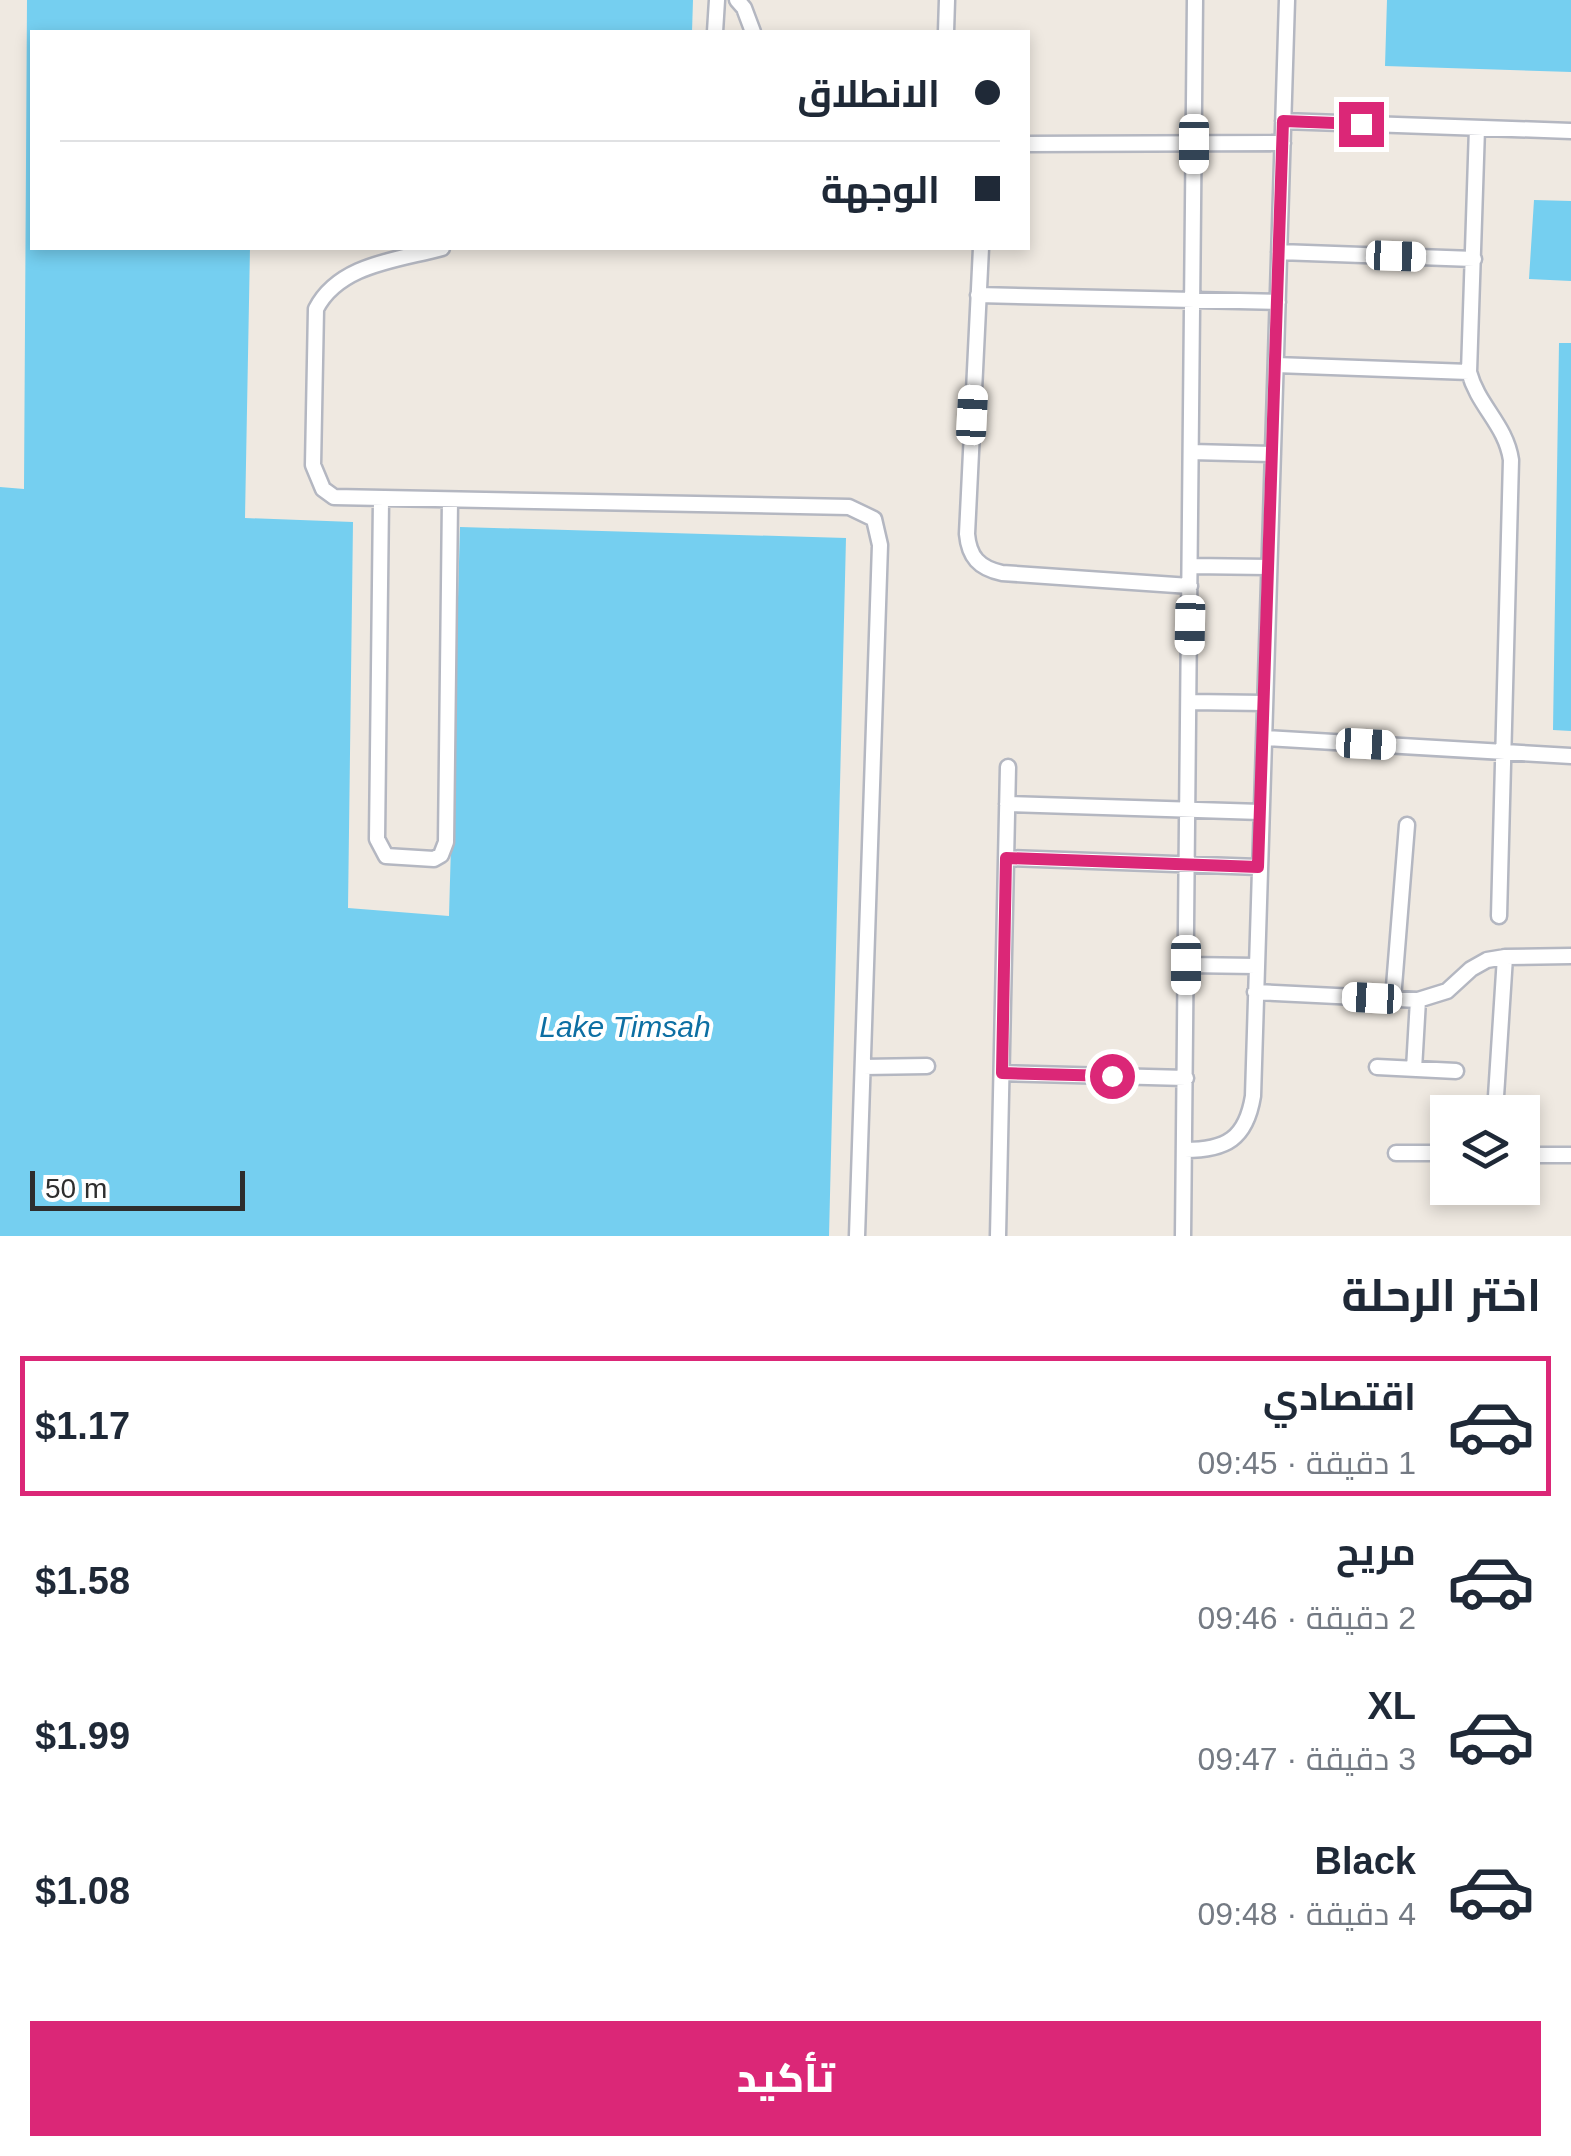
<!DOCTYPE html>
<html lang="ar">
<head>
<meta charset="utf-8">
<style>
	body { margin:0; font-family:Arial,Cairo,sans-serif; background:#f2f2f3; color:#1f2937; direction:rtl; height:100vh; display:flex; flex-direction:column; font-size:38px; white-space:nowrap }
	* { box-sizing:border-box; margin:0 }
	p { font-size:32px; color:#747a83 }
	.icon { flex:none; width:55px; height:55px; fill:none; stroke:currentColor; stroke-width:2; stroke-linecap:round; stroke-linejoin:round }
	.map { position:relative; height:1236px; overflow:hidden; direction:ltr }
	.side { display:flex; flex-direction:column; background:#fff; flex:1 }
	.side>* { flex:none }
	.top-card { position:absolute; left:30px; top:30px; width:1000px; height:220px; border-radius:0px; box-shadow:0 5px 15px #0003; direction:rtl; display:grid; align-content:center; height:220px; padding:0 30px; background:#fff }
	.buttons { position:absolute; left:1430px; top:1095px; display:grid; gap:20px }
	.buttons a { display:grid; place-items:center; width:110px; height:110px; border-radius:0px; background:#fff; box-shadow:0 5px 15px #0003; font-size:50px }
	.scale { position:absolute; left:30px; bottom:25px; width:215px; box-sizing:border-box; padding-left:10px; border:5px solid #2e2e2e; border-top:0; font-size:28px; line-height:35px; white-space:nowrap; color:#2e2e2e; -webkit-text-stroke:8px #fff; paint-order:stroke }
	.end { position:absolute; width:45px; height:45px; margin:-22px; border:12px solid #db2777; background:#fff; box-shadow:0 0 0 5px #fff }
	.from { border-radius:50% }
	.car { position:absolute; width:30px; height:60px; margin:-30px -15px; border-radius:12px; box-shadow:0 0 8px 2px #0007; background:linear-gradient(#fff 24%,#345 0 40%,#fff 0 76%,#345 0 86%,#fff 0) }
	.top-card b { display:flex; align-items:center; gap:35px; height:95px; font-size:38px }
	.top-card b+b { border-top:2px solid #e0e1e3 }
	.top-card i { width:25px; height:25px; background:#1f2937 }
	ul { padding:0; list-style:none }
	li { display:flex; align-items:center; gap:30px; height:140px; margin:0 20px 15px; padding:0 10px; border:5px solid transparent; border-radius:0px }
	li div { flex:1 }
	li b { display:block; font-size:38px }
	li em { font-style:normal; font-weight:800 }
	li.selected { border-color:#db2777 }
	li>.icon { width:90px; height:90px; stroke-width:1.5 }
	h2 { padding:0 30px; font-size:45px; line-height:120px }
	.primary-button { display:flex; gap:20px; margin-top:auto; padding:20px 30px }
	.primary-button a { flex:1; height:115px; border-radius:0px; background:#db2777; color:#fff; font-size:40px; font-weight:800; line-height:115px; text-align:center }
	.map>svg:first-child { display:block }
	.water { fill:#75cff0 }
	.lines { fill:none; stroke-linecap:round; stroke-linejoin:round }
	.lane-casing { stroke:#b4b7c1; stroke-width:19 }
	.lane { stroke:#fff; stroke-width:14 }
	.route { stroke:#db2777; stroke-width:12 }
	.labels { text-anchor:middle; stroke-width:8; stroke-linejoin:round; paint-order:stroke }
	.water-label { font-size:30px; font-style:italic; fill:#0d6fa3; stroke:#fff }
</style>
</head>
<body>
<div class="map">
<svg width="1571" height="1236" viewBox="0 0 1571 1236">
	<rect width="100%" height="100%" fill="#efe9e1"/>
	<path class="water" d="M27 0H693L692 32H32V248H250L245 518 353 522 348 908 449 916 460 527 846 538 829 1236H0V487L24 489Z
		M1387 0H1571V72L1385 66Z
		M1534 200 1571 201V281L1529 279Z
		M1559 343H1571V731L1553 730Z"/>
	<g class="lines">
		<defs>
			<path id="lane" d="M737 0 744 8 753 32
				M715 32 717 0
				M946 32 947 0
				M1283 121 1571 131
				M1477 128 1469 372C1478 406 1506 425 1511 460L1499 916
				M1028 144 1283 143
				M442 248C398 260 339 264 316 309L313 465 323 489 334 497 849 507 874 519 880 545 857 1236
				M981 248 967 534C969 557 979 568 1002 573L1190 586
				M1279 252 1474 259
				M978 295 1278 302
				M1276 365 1469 372
				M1191 452 1273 454
				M381 500 377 839 386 856 434 859 441 855 446 842 450 500
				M1190 566 1269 567
				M1189 702 1265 703
				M1264 738 1571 756
				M1007 804 1261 812
				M1006 858 1259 867
				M1186 965 1256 966
				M1255 992 1418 1000 1447 991 1471 969 1487 960 1505 957 1571 956
				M1393 999 1407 825
				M863 1067 927 1066
				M1377 1067 1456 1071
				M1414 1069 1418 1000
				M1002 1073 1186 1078
				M1495 1112 1505 957
				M1185 1150C1226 1150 1246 1139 1253 1096L1287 0
				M1396 1153H1448
				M1522 1155H1571
				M998 1236 1008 767
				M1183 1236 1195 0"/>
		</defs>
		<use href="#lane" class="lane-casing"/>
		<use href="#lane" class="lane"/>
	</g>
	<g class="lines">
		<path class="route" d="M1112 1076 1002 1073 1006 858 1258 867 1283 121 1361 124"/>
	</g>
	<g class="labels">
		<g class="water-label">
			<text x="625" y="1037">Lake Timsah</text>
		</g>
	</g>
</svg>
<div class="buttons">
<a><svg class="icon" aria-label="layers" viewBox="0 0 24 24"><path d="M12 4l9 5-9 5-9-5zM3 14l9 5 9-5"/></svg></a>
</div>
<div class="scale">50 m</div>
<i class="end from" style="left:1112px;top:1076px"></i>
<i class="end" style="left:1361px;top:124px"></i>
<i class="car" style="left:1194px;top:144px;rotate:180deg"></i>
<i class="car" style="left:1396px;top:256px;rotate:92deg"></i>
<i class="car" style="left:972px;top:415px;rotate:3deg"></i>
<i class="car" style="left:1190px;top:625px;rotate:181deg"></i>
<i class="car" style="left:1366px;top:744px;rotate:93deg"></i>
<i class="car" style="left:1186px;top:965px;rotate:180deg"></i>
<i class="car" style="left:1372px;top:998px;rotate:273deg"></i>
<div class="top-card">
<b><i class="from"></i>الانطلاق</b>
<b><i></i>الوجهة</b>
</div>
</div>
<section class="side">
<h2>اختر الرحلة</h2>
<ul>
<li class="selected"><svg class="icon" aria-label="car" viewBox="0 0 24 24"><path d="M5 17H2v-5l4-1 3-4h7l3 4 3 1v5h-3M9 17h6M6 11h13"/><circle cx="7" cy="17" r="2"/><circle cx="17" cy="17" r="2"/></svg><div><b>اقتصادي</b><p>1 دقيقة · 09:45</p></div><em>$1.17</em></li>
<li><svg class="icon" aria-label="car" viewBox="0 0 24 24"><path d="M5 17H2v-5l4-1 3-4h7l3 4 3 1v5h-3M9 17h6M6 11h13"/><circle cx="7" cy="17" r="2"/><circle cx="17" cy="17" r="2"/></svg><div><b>مريح</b><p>2 دقيقة · 09:46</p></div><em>$1.58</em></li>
<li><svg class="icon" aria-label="car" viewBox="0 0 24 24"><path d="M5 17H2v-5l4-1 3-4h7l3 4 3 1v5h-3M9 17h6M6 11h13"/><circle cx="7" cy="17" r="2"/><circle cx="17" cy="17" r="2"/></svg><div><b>XL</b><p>3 دقيقة · 09:47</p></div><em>$1.99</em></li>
<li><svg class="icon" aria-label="car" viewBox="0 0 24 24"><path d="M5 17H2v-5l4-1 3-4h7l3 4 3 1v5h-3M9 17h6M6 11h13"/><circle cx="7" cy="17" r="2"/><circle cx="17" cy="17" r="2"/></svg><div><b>Black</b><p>4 دقيقة · 09:48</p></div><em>$1.08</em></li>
</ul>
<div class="primary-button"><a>تأكيد</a></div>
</section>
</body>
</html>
